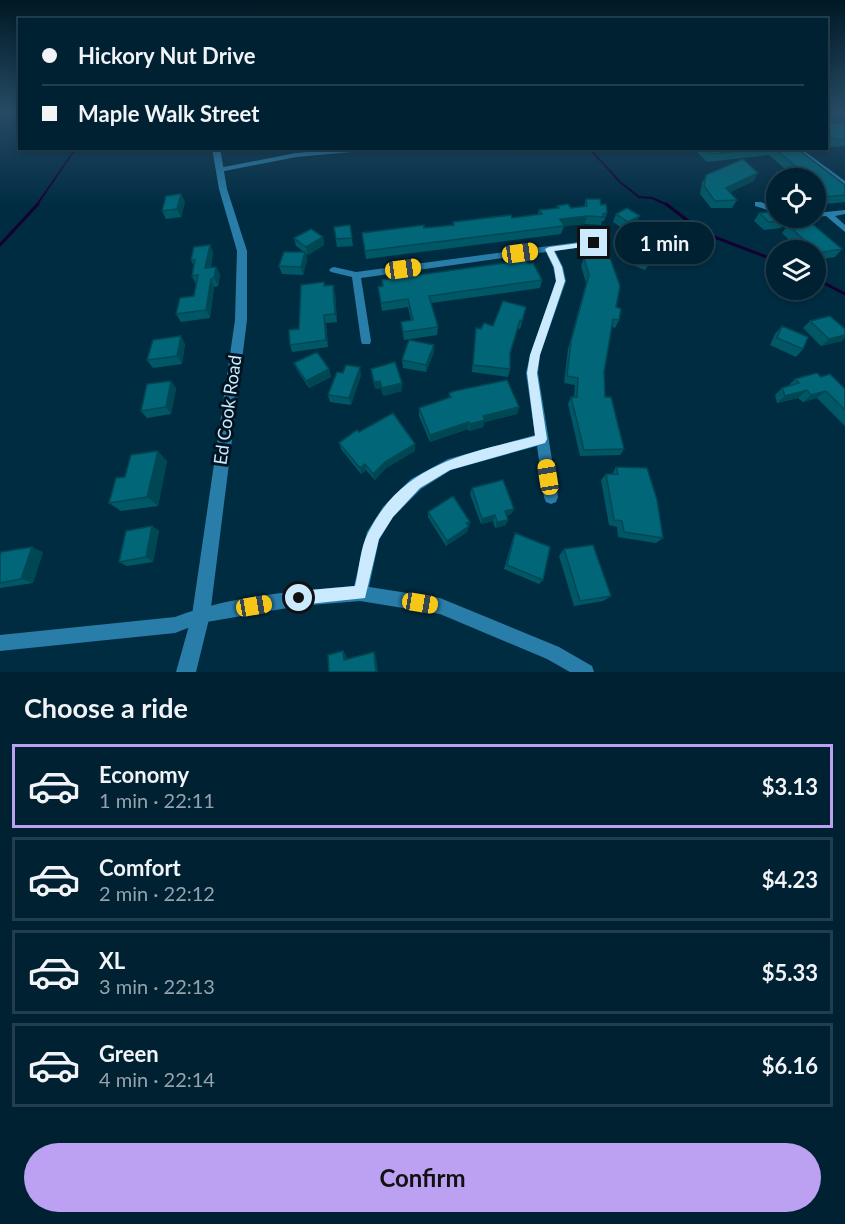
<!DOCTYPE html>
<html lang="en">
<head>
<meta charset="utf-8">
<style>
	body { margin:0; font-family:Lato,sans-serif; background:#0e2e3e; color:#f1f3f6; height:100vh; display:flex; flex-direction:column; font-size:22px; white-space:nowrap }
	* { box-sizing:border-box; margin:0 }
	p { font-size:20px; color:#95a3ac }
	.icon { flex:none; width:33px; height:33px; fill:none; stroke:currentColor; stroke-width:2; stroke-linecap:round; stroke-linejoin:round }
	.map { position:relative; height:672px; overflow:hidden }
	.details { display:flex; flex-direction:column; background:#002132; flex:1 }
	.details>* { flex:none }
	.hud { position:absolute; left:18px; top:18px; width:810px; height:132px; border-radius:0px; box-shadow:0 3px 9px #0003,0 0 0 2px #223e4d; display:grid; align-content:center; height:132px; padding:0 24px; background:#002132 }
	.fabs { position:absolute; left:766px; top:168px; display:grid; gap:12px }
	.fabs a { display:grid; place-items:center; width:60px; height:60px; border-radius:50%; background:#002132; box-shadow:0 3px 9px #0003,0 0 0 2px #223e4d; font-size:30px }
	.end { position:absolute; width:27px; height:27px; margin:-14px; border:8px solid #cceafe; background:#111; box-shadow:0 0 0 3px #111 }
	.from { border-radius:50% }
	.bubble { position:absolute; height:42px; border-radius:21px; background:#002132; box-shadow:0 3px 9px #0003,0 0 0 2px #223e4d; font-size:20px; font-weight:700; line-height:42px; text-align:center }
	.car { position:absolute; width:18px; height:36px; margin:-18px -9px; border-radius:8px; box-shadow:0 0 4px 2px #0007; background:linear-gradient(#f5c518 24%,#345 0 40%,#f5c518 0 76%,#345 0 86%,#f5c518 0) }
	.hud b { display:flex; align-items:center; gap:21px; height:57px; font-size:22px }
	.hud b+b { border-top:2px solid #223e4d }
	.hud i { width:15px; height:15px; background:#f1f3f6 }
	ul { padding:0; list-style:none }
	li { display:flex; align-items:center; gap:18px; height:84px; margin:0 12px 9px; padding:0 12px; border:3px solid #223e4d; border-radius:0px }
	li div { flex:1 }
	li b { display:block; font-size:22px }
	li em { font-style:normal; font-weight:700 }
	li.on { border-color:#bca0f2 }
	li>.icon { width:54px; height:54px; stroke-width:1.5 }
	h2 { padding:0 24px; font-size:27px; line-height:72px }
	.button { display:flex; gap:12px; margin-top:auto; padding:12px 24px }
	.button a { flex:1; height:69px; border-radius:36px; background:#bca0f2; color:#111; font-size:24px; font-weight:700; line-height:69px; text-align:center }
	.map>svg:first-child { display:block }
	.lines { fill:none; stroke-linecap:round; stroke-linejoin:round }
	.stream-far1 { stroke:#140031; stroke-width:2 }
	.stream { stroke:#140031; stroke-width:3 }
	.service { stroke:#297ea9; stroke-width:4 }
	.minor { fill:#297ea9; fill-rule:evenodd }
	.tertiary { fill:#297ea9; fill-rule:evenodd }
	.wall { fill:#005867 }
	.shaded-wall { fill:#004754 }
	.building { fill:#006678; stroke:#004754; stroke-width:1.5 }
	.route { fill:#cceafe }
	.labels { text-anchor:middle; stroke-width:6; stroke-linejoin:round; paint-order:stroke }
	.street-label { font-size:18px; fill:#cceafe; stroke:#001320 }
</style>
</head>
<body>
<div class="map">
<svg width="845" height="672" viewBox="0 0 845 672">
	<rect width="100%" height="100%" fill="#002c42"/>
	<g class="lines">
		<path class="stream-far1" d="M589 148 620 182 639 197 652 198 670 206
			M36 206 76 148"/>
		<path class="stream" d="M666 204 704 233 777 261
			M0 245 38 204
			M816 279 845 294"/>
		<path class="service" d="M417 148 422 150
			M219 170 296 155 374 148"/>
		<path class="minor" d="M841 112H845V115Z
			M792 148H800L845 181V187Z
			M755 202H761L777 208V213L755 206Z
			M845 210V214L835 216 845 225V232L826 216 816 217V213Z
			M594 240 597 241V245L555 251 563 267 566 281 540 355 538 373 558 497 556 502 551 504 546 502 544 497 537 446 451 470 421 489 393 517 379 540 369 587 440 598 559 647 592 666 594 672H570L547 659 440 614 360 601 299 606 201 623 175 633 0 651V635L175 617C230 596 295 591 354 586L367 532 383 507 411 479 448 459 535 435 526 373 530 355 556 281 553 267 546 252 361 278 371 341 370 344H362L361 341 352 277 331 272 329 270 331 268 334 267 356 272Z"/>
		<path class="tertiary" d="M212 148H220L227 189 247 251V320L210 615 196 672H176L192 615 235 320 237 251 219 189Z"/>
	</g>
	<path class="wall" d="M826 112 838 122 829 124H830L845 122V146L830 147 826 145Z
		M699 148H796L845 185V202L816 205V178H777V199L768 192 772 180 777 172 793 176 769 155 707 162 697 152Z
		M706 175 754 181 730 192 737 200 732 208H711L700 194 702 183Z
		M181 194 185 202 181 217 166 219 162 211Z
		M586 199 601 205 607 213 604 221H602L601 225 585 224 564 226 561 234 366 259 362 233 453 225V222L512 218 538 214 539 210 557 208V206L571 208 584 207Z
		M759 213 787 220 781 228 764 230 754 221Z
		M616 214 636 223 625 230 613 222Z
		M350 225 353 246 337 247 334 227Z
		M788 225 842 249 835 257 816 260V250H800L782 233Z
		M323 237 324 245 308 255 306 253 307 260 303 275 282 274 279 266 304 252 296 246 294 238Z
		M210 245 213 253 211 267H216L220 275 218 286 214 287 210 318 181 322 176 314 194 296 196 284 192 276 194 266 191 260Z
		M657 251 653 259 645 270 625 262 629 254Z
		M584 258 616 307 619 320 615 328 612 327 604 372 605 397 624 449 620 455 580 456 568 404 571 397H574L575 385 564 383 568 349 586 283 581 266Z
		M528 264 542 280 540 288 431 303 438 327 437 335 404 340 401 322 411 320 408 307 382 311 378 287 383 286 382 280Z
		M324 282 325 286 333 285 335 293 337 322 326 323 328 347 292 352 290 345Z
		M526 307 520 329 518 328 510 355V369L508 377 472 372 476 328 481 329 493 326Z
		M810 321 842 341 821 346 803 328Z
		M782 326 803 349 796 357 770 345 775 334Z
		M185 344 182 364 153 368 147 360Z
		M434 345V352L426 372 403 368 402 360Z
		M294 363 329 369 331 377 309 388 297 370Z
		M371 369 402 391 383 396 381 388 375 389Z
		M361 375 351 405 330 402 328 395Z
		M821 377 845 389V426L817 398 803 402 798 398 777 403 775 395 782 388 788 386 795 379Z
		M176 388 171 414 147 418 141 411Z
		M449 393 519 407 517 414 484 422 483 427 469 431 468 429 430 442 419 416V408L449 398Z
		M359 432 415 444V451L386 468 375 480 366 470 361 474 341 449 339 443Z
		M167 461 158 506 121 511 109 503 125 477Z
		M616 467 663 538 656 543 618 537 617 527 609 525 601 480 606 474H612Z
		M472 488 514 509 511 514 506 516V525L495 528 493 521 481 524 470 494Z
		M428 512 470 522 467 532 446 546 428 517Z
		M152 526 159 531 153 562 127 566 119 562Z
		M515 533 543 580 539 584 504 569 513 538Z
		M564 549 611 596 603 601 574 606 559 556Z
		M43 552 33 583 0 588V556Z"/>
	<path class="shaded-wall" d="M843 115 838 122 826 124 829 117Z
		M758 173 754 181 722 196 726 188Z
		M181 194 185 202 181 217 177 209Z
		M587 216 585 224 557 227 560 219Z
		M640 216 636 223 625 230 628 222Z
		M323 237 324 245 308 255 306 247Z
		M210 245 213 253 209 276 205 268Z
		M657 251 653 259 645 270 649 262Z
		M305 252 307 260 303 275 301 267Z
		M216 267 220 275 218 286 214 278Z
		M211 279 214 287 210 318 206 310Z
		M333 285 335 293 337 322 335 314Z
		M324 315 326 323 328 347 326 340Z
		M845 335V338L842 341 821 346 829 339Z
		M181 336 185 344 182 364 177 356Z
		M434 345V352L426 372V365Z
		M360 367 361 375 351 405 349 398Z
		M329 369 331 377 309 388 306 381Z
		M171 381 176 388 171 414 166 407Z
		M380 381 381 388 375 389 374 382Z
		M402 383V391L383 396 382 388Z
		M807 390 798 398 777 403 785 396Z
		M826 391 817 398 803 402 811 395Z
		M519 407 517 414 484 422 483 427 469 431 470 424 483 416Z
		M469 422 468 429 430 442V435Z
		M415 444V451L386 468 375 480 373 474 385 462Z
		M158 451 167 461 158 506 147 497Z
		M365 464 366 470 361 474 360 468Z
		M514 509 511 514 503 517 505 511Z
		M495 515 493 521 481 524 482 519Z
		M508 520 506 525 495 528 497 522Z
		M470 522 467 532 446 546 447 541 466 523Z
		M152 526 159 531 153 562 146 557Z
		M32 547 43 552 33 583 21 579Z
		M343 651 346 655 347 663 344 660Z
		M374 652 376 656 378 672H376Z"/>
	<path class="building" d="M826 112H838L843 115 829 117 830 124 845 122V139L836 140 831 137 826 138Z
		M705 148H767L711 154Z
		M774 148H796L845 185V195L816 198V178H810Z
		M743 159 758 173 726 188 737 200 715 201 704 186 706 175Z
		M777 172 801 178H777V187L773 184Z
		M181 194 177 209 162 211 166 196Z
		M586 199H600L601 205 606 204 607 213 603 214 604 217 587 216 560 219 564 226 365 251 362 233 424 225V228L454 225 453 222 511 215 512 218 542 214 539 210 559 208 557 206 568 204 571 208 587 206Z
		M627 208 640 216 628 222 616 214Z
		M777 211V218H784L787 220 769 222 759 213Z
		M810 222 842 249 818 253 788 225Z
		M350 225 352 238 336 239 334 227Z
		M311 229 323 237 306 247 294 238Z
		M637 243 657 251 649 262 629 254Z
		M210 245 205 268 216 267 214 278 211 279 206 310 176 314 180 298 194 296 198 275 192 276 195 260H191L194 247Z
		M284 252H305L301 267 279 266Z
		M584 258H610L620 286 616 307 621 309 619 320 613 319 604 372 605 397H611L624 449 584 450 571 397H577L578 378 567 376 571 341 589 275Z
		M526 260 528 264 533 263 542 280 429 296 438 327 403 332 401 322 413 320 408 299 381 303 378 287 383 286 382 280Z
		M324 282V286L333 285 335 314 324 315 326 340 290 345 289 330 299 329 301 285Z
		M503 301 526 307 522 321 520 320 510 353V369L473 365 476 328 481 329 484 323 493 326Z
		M830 316 845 329V335L829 339 810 321Z
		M782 326 808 337 803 349 777 338Z
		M181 336 177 356 147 360 153 340Z
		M409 340 434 345 426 365 402 360Z
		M317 352 329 369 306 381 294 363Z
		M395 362 402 383 382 388 380 381 374 382 371 369Z
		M346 365 360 367 349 398 328 395 337 372 343 373Z
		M817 373 821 377 830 374 845 389V410L826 391 811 395 807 390 785 396 782 388 799 383 795 379Z
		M507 380 519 407 483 416 485 420 470 424 469 422 430 435 419 408 451 397 449 393 455 391Z
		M171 381 166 407 141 411 147 384Z
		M393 413 415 444 385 462 373 474 365 464 360 468 339 443 357 430 359 432Z
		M158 451 147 497 109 503 116 478 125 477 131 455Z
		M616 467 647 468 657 500 663 538 624 532 622 521 614 520 606 474H618Z
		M503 480 514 509 505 511 508 520 497 522 495 515 482 519 472 488Z
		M453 496 470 522 466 523 469 526 447 541 428 512Z
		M152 526 146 557 119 562 126 531Z
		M515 533 550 547 543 580 507 565Z
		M593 545 611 596 580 601 564 549Z
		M32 547 21 579 0 583V556L1 552Z
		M343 651 344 660 374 652 376 672H329L328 655Z"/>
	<linearGradient id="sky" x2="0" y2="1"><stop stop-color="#001824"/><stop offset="0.54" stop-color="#264b65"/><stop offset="1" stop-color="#264b65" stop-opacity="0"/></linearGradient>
	<rect width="845" height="206" fill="url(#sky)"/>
	<path class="route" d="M594 241 598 243 597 245 554 251 562 267 565 281 540 355 537 373 547 439 545 443 450 470 420 488 393 517 379 539 365 598 299 605 294 603 292 598 294 593 299 591 355 586C359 570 360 548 368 533 403 463 466 454 535 436L527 373 530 355 556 281 554 267 545 249 549 247Z"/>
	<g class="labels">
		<g class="street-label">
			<text transform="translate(228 410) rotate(-82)" y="6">Ed Cook Road</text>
		</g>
	</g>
</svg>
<div class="fabs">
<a><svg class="icon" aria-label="locate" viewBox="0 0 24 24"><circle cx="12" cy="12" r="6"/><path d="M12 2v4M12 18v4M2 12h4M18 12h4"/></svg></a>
<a><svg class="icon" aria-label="layers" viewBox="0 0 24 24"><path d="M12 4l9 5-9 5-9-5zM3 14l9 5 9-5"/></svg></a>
</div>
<i class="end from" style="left:299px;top:598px"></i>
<i class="end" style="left:594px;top:243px"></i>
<div class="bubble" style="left:615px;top:222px;width:99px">1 min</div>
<i class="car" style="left:520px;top:253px;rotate:82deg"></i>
<i class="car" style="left:403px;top:269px;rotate:82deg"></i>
<i class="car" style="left:548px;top:477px;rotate:351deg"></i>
<i class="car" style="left:420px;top:603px;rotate:99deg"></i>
<i class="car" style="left:254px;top:606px;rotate:80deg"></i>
<div class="hud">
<b><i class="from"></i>Hickory Nut Drive</b>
<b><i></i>Maple Walk Street</b>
</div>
</div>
<section class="details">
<h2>Choose a ride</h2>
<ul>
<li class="on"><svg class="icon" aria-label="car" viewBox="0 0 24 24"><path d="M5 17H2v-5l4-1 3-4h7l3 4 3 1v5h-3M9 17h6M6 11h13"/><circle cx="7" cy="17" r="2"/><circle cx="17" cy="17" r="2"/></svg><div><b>Economy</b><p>1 min · 22:11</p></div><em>$3.13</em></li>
<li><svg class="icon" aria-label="car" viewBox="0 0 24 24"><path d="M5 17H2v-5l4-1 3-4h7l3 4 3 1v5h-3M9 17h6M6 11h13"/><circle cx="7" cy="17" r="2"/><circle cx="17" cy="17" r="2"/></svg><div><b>Comfort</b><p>2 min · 22:12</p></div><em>$4.23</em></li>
<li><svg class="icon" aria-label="car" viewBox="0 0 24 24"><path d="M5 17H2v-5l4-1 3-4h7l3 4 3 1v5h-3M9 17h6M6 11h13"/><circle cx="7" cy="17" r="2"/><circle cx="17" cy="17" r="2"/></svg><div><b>XL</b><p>3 min · 22:13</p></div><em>$5.33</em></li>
<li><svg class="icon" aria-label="car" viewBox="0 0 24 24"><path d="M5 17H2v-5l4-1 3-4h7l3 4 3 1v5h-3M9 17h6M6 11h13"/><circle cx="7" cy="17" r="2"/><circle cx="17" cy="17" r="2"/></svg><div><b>Green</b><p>4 min · 22:14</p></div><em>$6.16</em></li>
</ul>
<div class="button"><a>Confirm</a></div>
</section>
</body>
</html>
